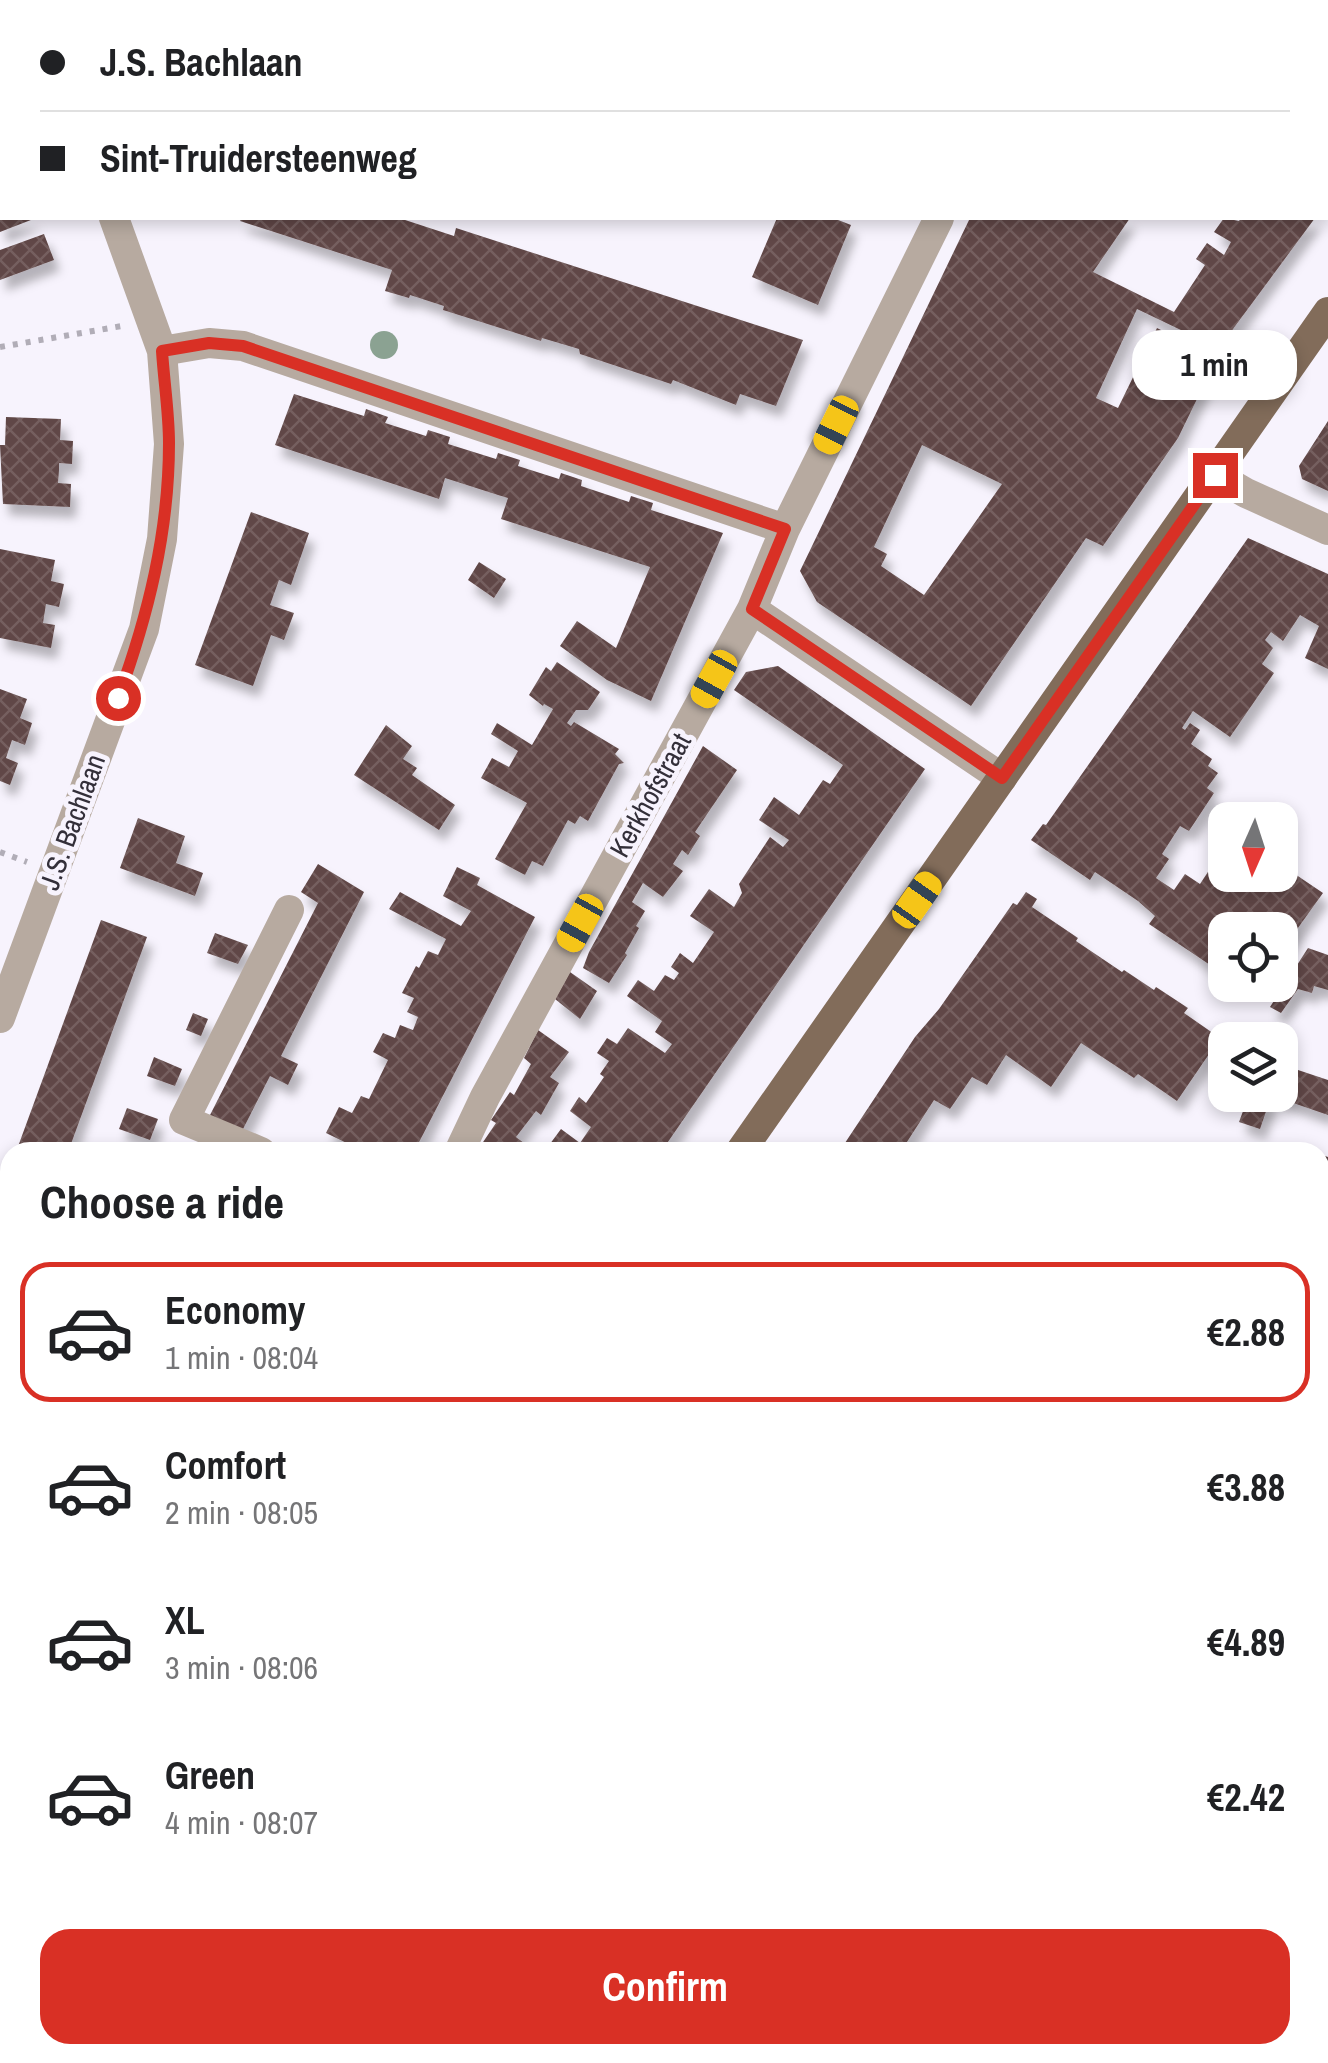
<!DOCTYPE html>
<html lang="en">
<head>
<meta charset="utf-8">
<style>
	body { margin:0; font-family:"Archivo Narrow",sans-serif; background:#f6f6f6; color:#202124; height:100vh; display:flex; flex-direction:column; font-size:38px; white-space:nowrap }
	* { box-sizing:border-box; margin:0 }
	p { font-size:32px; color:#757577 }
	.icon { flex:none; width:55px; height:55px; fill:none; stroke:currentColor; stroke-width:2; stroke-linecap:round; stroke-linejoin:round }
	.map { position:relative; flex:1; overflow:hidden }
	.details { position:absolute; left:0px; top:1142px; width:1330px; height:922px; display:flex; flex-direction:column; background:#fff; border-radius:30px 30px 0 0; box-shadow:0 5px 15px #0003 }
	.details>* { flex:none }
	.hud { position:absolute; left:0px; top:0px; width:1330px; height:220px; box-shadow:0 5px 15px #0003; display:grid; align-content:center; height:220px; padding:0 40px; background:#fff }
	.needle { width:65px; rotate:183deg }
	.buttons { position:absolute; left:1208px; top:802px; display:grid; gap:20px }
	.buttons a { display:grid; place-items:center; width:90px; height:90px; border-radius:20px; background:#fff; box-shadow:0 5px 15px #0003; font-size:50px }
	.end { position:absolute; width:45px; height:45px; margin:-22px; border:12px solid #d93025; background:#fff; box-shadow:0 0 0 5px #fff }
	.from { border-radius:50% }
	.bubble { position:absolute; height:70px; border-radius:30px; background:#fff; box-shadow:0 5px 15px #0003; font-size:32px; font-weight:700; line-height:70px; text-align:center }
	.car { position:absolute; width:30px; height:60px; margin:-30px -15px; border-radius:12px; box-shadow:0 0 8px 2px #0007; background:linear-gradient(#f5c518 24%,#345 0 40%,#f5c518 0 76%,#345 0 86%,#f5c518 0) }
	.hud b { display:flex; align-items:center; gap:35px; height:95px; font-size:38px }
	.hud b+b { border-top:2px solid #e0e0e0 }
	.hud i { width:25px; height:25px; background:#202124 }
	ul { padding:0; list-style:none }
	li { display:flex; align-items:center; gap:30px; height:140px; margin:0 20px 15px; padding:0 20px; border:5px solid transparent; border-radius:30px }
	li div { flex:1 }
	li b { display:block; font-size:38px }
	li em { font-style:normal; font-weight:700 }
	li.active { border-color:#d93025 }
	li>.icon { width:90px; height:90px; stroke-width:1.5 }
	h2 { padding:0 40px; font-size:45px; line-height:120px }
	.primary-button { display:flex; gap:20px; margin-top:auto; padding:20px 40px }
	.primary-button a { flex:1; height:115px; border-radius:30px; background:#d93025; color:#fff; font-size:40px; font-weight:700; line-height:115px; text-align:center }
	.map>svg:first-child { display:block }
	.grass { fill:url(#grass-dots) }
	.building { fill:url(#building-cross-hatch); fill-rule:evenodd; filter:url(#shadow) }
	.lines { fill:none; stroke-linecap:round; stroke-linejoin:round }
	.path { stroke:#b1adb7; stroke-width:6; stroke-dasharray:5 8; stroke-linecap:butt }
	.minor { stroke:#b7aaa0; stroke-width:30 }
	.major { stroke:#826c5a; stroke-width:30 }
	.tree { fill:#8ba292 }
	.route { stroke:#d93025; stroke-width:12 }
	.labels { text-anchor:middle; stroke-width:10; stroke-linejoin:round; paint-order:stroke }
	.street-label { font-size:28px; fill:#332f39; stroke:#f7f3fd }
</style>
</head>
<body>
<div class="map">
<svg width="1328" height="2063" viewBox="0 0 1328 2063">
	<defs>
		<pattern id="grass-dots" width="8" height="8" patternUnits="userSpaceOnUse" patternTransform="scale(2.5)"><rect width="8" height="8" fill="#c6d9c8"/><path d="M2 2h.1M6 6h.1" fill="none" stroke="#abbbad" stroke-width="1.8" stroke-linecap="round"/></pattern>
		<pattern id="building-cross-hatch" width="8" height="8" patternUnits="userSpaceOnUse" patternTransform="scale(2.5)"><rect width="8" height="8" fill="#604746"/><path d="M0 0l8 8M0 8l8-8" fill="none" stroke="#745f5f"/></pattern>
		<filter id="shadow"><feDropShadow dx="6" dy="11" stdDeviation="5" flood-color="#0004"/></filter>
	</defs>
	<rect width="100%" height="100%" fill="#f7f3fd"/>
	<path class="grass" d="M821 2055H1045L1042 2063H821Z"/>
	<path class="building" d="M0 218H36L0 232Z
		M242 218H399L454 236 456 228 803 340 776 406 740 394 736 405 673 380 671 384 580 354 579 349 542 338 541 341 443 310 444 306 410 295 409 298 385 291 392 270 240 221Z
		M777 218H833L851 225 818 305 752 277Z
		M970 218H1130L1093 272 1174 312 1205 265 1196 259 1207 243 1224 255 1231 242 1214 232 1224 218 1239 221 1241 218H1315L1216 352 1185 332 1137 309 1096 398 1118 408 1157 328 1217 358 1178 438 1103 546 1086 538 971 706 817 602 800 571ZM922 445 1002 484 924 595 881 566 887 554 874 547Z
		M44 234 54 260 0 280V250Z
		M294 394 364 416 366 409 388 417 385 423 426 436 428 430 450 437 448 444 496 459 498 453 520 460 518 466 559 479 561 473 582 480 581 486 629 502 631 496 653 503 651 510 723 533 651 701 607 680 560 646 577 621 616 648 650 567 501 519 508 498 498 495 445 478 439 499 275 445Z
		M6 417 61 419 60 440 73 441 72 464 59 463V470L58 483 71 484 70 507 3 504 0 445H5Z
		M1328 421V491L1302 479 1299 466Z
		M251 512 309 533 291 585 279 580 270 605 294 613 284 640 271 635 253 686 195 665Z
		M1248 538 1328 574V669L1305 658 1319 626 1300 615 1283 641 1271 632 1265 640 1273 648 1262 664 1274 673 1230 737 1193 711 1182 728 1185 730 1190 723 1200 730 1191 744 1212 759 1208 766 1218 773 1207 788 1214 793 1189 831 1180 826 1162 854 1169 859 1156 878 1174 890 1185 874 1200 884 1225 846V875H1280V864L1323 893 1280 953V930H1225V975L1149 924 1155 916 1138 901 1095 872 1090 880 1031 840 1043 824 1046 825Z
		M0 549 55 560 51 581 64 584 59 607 46 604 43 623 55 625 51 648 0 638Z
		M479 562 506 579 494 598 468 580Z
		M557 662 600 692 588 710H576L567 723 571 726 574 722 619 749 615 754 624 763 619 764 588 821 580 816 575 824 568 820 543 866 532 861 525 875 495 859 527 803 481 778 492 758 509 767 518 751 491 734 497 723 532 745 553 709 544 704 543 706 529 695 546 667 551 671Z
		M778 666 925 769 661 1152H544L561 1129 580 1143 591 1127 570 1111 579 1097 586 1103 604 1077 600 1074 609 1061 597 1053 607 1038 617 1044 628 1028 665 1053 672 1044 655 1032 662 1021 627 996 638 980 654 991 665 975 674 980 679 973 671 967 680 953 693 963 714 932 690 916 709 889 734 907 742 893 739 884 770 837 783 847 789 840 759 820 774 797 799 815 823 780 830 784 843 765 734 690 746 672Z
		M0 689 27 699 20 718 32 723 25 745 12 740 6 758 18 763 10 785 0 781Z
		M386 725 412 746 403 759 417 768 412 775 455 805 439 830 354 775Z
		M703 746 737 770 695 832 700 836 688 855 682 850 673 864 683 871 663 897 643 883 632 902 645 911 636 926 639 928 625 953 627 955 609 983 583 968 589 952Z
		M138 818 185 836 176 863 203 873 195 896 120 868Z
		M318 864 364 892 281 1056 298 1064 288 1085 270 1076 241 1133 209 1117 318 903 301 892Z
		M457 867 480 878 477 885 535 917 414 1152H365L326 1133 339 1107 352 1113 361 1096 369 1099 388 1060 373 1052 383 1033 395 1038 400 1025 413 1030 418 1017 407 1012 414 998 402 993 416 966 419 968 428 951 438 955 446 939 389 909 400 892 461 926 471 911 443 896Z
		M1026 892 1037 899 1032 907 1078 938 1076 941 1122 972 1124 970 1154 990 1156 987 1188 1008 1184 1013 1220 1038 1177 1101 1138 1074 1134 1078 1081 1043 1051 1087 1006 1055 987 1085 972 1077 950 1109 934 1100 905 1145 915 1152H833L837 1147 841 1149 915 1037 939 1009 1013 903 1017 905Z
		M101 920 147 937 68 1152H16Z
		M215 933 248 945 238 964 207 953Z
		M1308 948 1328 955V990L1314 986 1312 993 1298 989 1281 1013 1270 1007Z
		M570 972 597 991 580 1019 555 999Z
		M193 1013 208 1019 201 1036 186 1030Z
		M538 1030 569 1052 550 1077 559 1083 541 1115 536 1111 516 1137 524 1143 517 1152H488L479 1148 496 1123 491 1120 510 1092 514 1095 531 1064 524 1058Z
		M154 1057 182 1069 175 1086 147 1076Z
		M1280 1064 1328 1080V1115L1270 1095H1280Z
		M1249 1095 1271 1097 1260 1129 1239 1122Z
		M127 1108 158 1119 150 1140 119 1129Z
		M1322 1155 1328 1157V1182L1320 1179Z
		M10 1170V1245L0 1241V1196Z
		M1322 1214 1328 1216V1274L1320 1271Z
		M1322 1335 1328 1338V1444L1320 1440Z
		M1320 1524 1328 1527V1621L1320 1617Z
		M4 1654 10 1661V1695L0 1706V1657Z
		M1320 1676 1328 1678V1760L1320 1757Z
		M0 1731 10 1740V1808L0 1797Z
		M1320 1838 1328 1841V2063H1251L1229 2056 1320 2055V1891L1323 1884 1320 1883Z
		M0 1869 8 1877 4 1882 10 1889V1982L0 1972Z
		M10 1986V2055H47L42 2063H0V2000Z"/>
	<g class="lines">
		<path class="path" d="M0 347 122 326
			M0 852 27 862
			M1320 1642 1328 1645
			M1024 2063 1027 2055"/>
		<path class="minor" d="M1045 2 1046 0
			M0 9 2 13
			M162 351 209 343 243 346 785 529
			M1215 475 1246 493 1328 530
			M752 609 1002 778
			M0 1018 144 629 162 539 169 444 162 351 114 218
			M261 1152 184 1120 289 910
			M459 1152 485 1097 752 609 785 529 939 218
			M1320 1501 1328 1504
			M0 1715 10 1705
			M1320 1792 1328 1796
			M0 1837 10 1848
			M80 2063 85 2055"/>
		<path class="major" d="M740 1152 1328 312
			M172 2063 175 2055"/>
	</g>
	<circle class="tree" cx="384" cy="345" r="14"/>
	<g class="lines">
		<path class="route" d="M118 698C148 616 169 532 169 443 169 413 164 382 162 351L209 343 243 346 785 529 752 609 1002 778 1215 475"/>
	</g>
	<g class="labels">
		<g class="street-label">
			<text transform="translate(650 795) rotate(-61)" y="10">Kerkhofstraat</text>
			<text transform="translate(72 822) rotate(-70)" y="10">J.S. Bachlaan</text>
		</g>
	</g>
</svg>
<div class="buttons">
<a><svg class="needle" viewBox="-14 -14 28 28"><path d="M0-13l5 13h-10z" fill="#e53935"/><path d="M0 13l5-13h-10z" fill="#757577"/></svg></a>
<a><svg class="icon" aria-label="locate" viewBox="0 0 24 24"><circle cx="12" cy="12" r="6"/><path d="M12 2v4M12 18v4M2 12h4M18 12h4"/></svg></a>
<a><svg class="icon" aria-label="layers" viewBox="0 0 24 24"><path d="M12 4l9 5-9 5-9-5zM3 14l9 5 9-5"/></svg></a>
</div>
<i class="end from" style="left:118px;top:698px"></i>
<i class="end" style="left:1215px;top:475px"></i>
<div class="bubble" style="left:1132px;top:330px;width:165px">1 min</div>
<i class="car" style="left:836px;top:425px;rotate:206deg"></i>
<i class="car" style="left:714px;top:679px;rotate:209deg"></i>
<i class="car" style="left:917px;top:900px;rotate:35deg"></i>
<i class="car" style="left:580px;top:923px;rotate:209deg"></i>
<div class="hud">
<b><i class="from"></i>J.S. Bachlaan</b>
<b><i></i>Sint-Truidersteenweg</b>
</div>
<section class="details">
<h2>Choose a ride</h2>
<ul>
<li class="active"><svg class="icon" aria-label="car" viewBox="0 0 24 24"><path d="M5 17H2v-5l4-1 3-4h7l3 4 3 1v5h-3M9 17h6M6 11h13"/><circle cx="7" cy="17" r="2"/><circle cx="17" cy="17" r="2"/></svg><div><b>Economy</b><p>1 min · 08:04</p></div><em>€2.88</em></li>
<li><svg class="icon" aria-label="car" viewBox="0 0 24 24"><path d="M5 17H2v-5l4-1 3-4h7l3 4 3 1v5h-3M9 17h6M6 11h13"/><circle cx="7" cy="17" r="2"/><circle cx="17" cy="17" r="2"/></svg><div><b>Comfort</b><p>2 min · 08:05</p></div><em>€3.88</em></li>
<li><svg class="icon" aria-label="car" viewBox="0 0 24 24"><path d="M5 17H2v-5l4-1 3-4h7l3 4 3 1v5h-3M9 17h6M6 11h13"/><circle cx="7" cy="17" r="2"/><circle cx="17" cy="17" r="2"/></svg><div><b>XL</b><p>3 min · 08:06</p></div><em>€4.89</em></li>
<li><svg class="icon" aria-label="car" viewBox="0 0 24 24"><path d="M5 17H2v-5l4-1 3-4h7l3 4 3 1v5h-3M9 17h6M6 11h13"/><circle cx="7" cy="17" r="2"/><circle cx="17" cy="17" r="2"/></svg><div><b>Green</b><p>4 min · 08:07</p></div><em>€2.42</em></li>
</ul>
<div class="primary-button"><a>Confirm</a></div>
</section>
</div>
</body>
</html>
